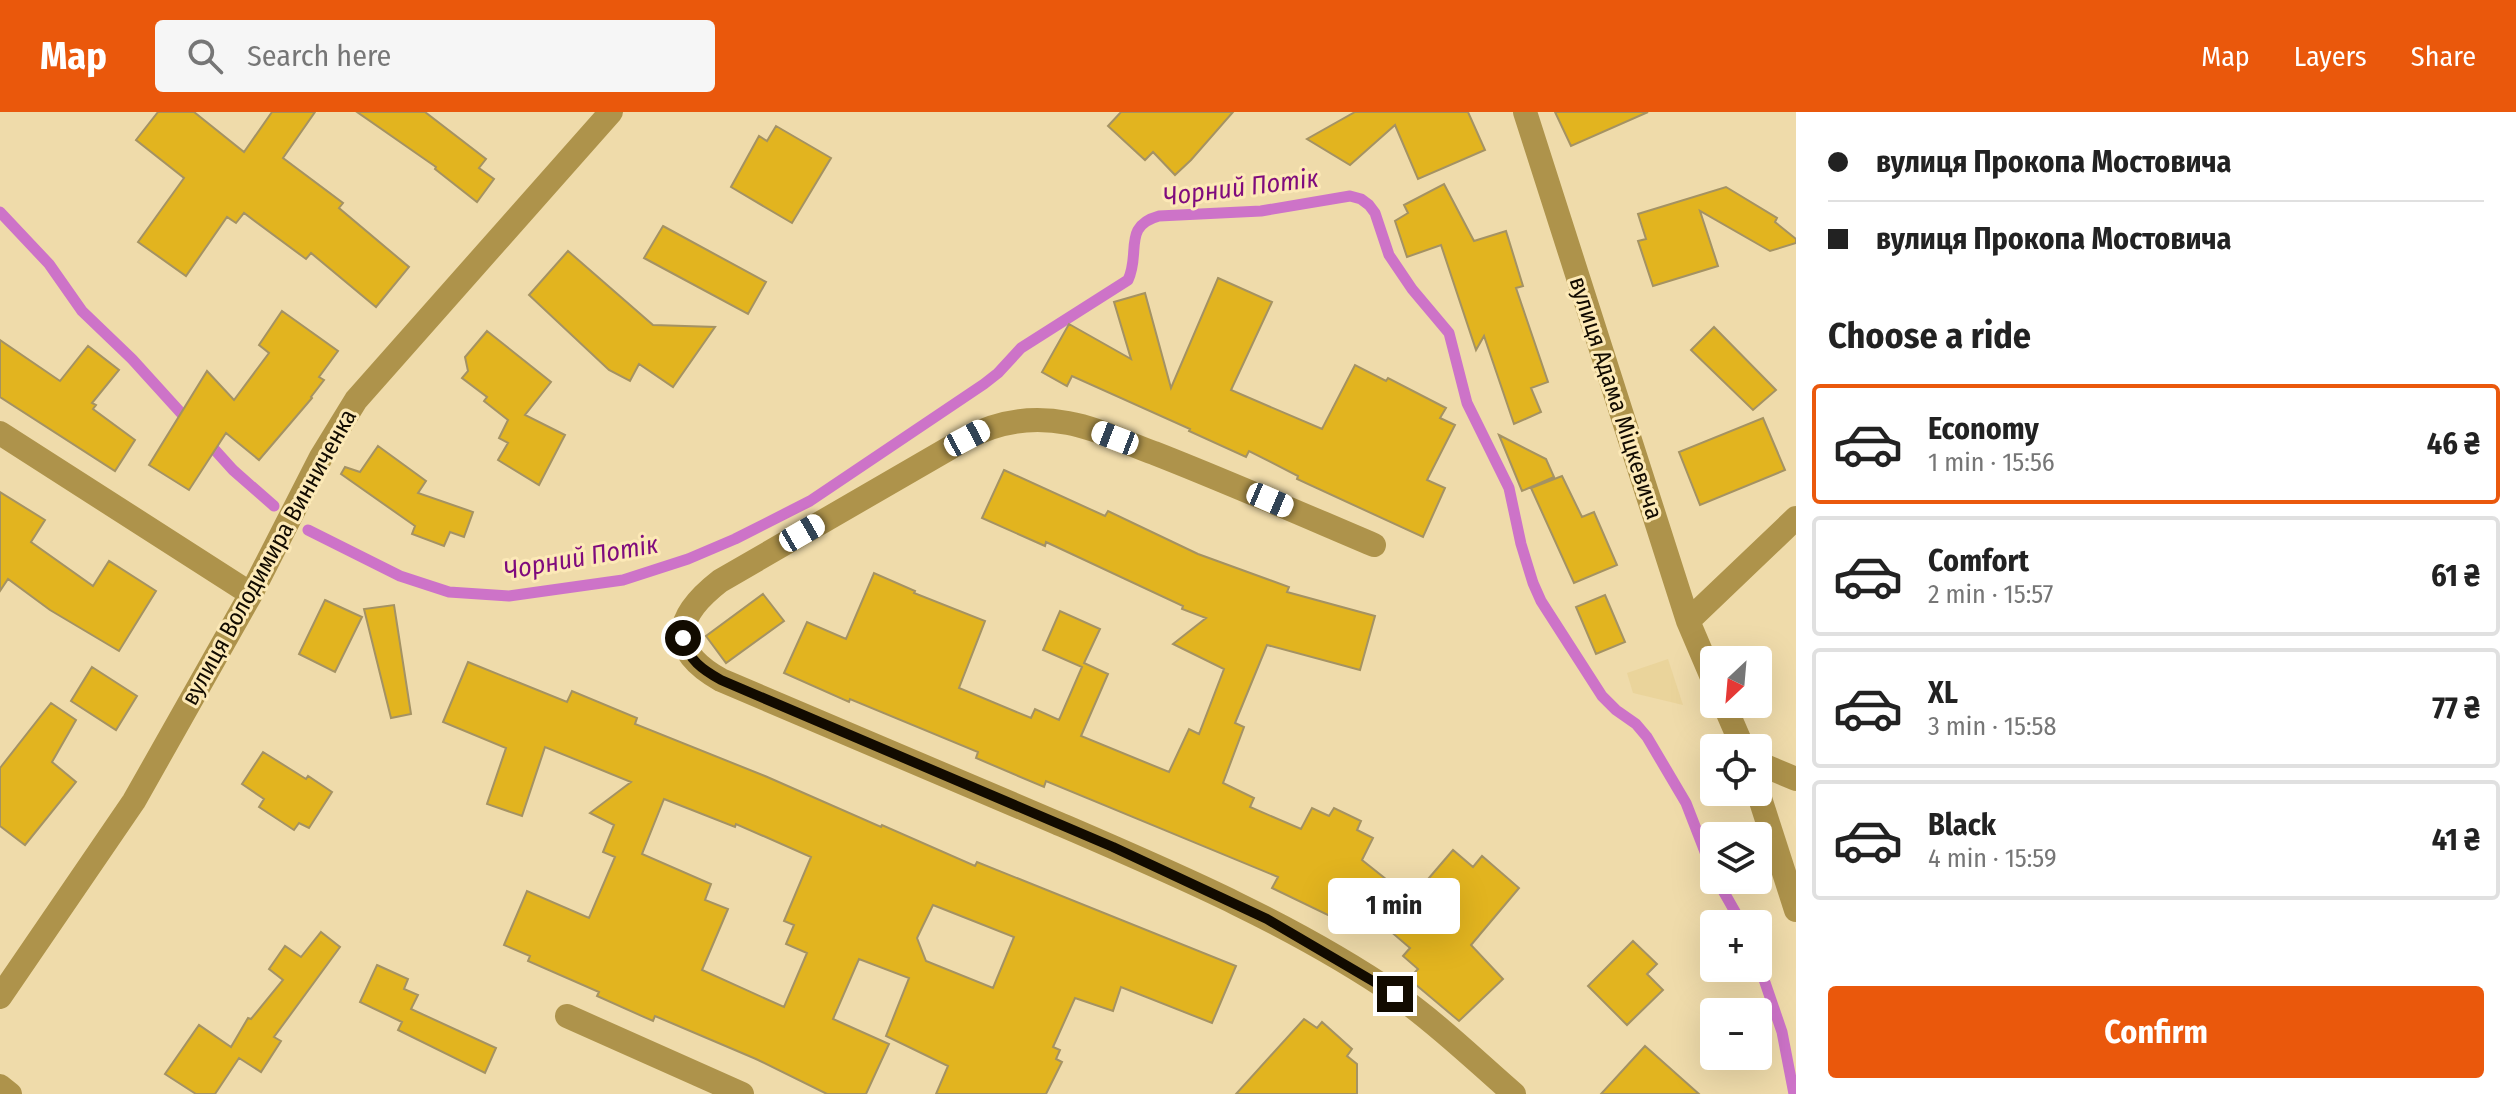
<!DOCTYPE html>
<html lang="en">
<head>
<meta charset="utf-8">
<style>
	body { margin:0; font-family:"Fira Sans Condensed",sans-serif; background:#f6f6f6; color:#222; height:100vh; display:flex; flex-direction:column; font-size:30px; white-space:nowrap }
	* { box-sizing:border-box; margin:0 }
	p { font-size:26px; color:#767676 }
	.icon { flex:none; width:44px; height:44px; fill:none; stroke:currentColor; stroke-width:2; stroke-linecap:round; stroke-linejoin:round }
	.map { position:relative; flex:1; overflow:hidden }
	.sheet { display:flex; flex-direction:column; background:#fff; width:720px }
	.sheet>* { flex:none }
	.top-card { display:grid; align-content:center; height:176px; padding:0 32px; background:#fff }
	.needle { width:52px; rotate:206deg }
	.fabs { position:absolute; left:1700px; top:534px; display:grid; gap:16px }
	.fabs a { display:grid; place-items:center; width:72px; height:72px; border-radius:8px; background:#fff; box-shadow:0 8px 32px #0002; font-size:40px }
	.end { position:absolute; width:36px; height:36px; margin:-18px; border:10px solid #120b00; background:#fff; box-shadow:0 0 0 4px #fff }
	.from { border-radius:50% }
	.bubble { position:absolute; height:56px; border-radius:8px; background:#fff; box-shadow:0 8px 32px #0002; font-size:26px; font-weight:700; line-height:56px; text-align:center }
	.car { position:absolute; width:24px; height:48px; margin:-24px -12px; border-radius:10px; box-shadow:0 0 6px 2px #0007; background:linear-gradient(#fff 24%,#345 0 40%,#fff 0 76%,#345 0 86%,#fff 0) }
	.top-card b { display:flex; align-items:center; gap:28px; height:76px; font-size:30px }
	.top-card b+b { border-top:2px solid #e0e0e0 }
	.top-card i { width:20px; height:20px; background:#222 }
	ul { padding:0; list-style:none }
	li { display:flex; align-items:center; gap:24px; height:120px; margin:0 16px 12px; padding:0 16px; border:4px solid #e0e0e0; border-radius:8px }
	li div { flex:1 }
	li b { display:block; font-size:30px }
	li em { font-style:normal; font-weight:700 }
	li.selected { border-color:#ea580c }
	li>.icon { width:72px; height:72px; stroke-width:1.5 }
	h2 { padding:0 32px; font-size:36px; line-height:96px }
	.action { display:flex; gap:16px; margin-top:auto; padding:16px 32px }
	.action a { flex:1; height:92px; border-radius:8px; background:#ea580c; color:#fff; font-size:32px; font-weight:700; line-height:92px; text-align:center }
	header { display:flex; align-items:center; gap:48px; box-sizing:border-box; height:112px; padding:0 40px; background:#ea580c; color:#fff }
	header strong { font-size:38px }
	nav { display:flex; gap:44px; margin-inline-start:auto; font-size:28px }
	.search { width:560px; height:72px; background:#f6f6f6; display:flex; align-items:center; gap:20px; box-sizing:border-box; padding:0 28px; border-radius:8px; color:#767676; font-size:30px }
	main { display:flex; flex:1; min-height:0 }
	.map>svg:first-child { display:block }
	.built { fill:#ead49b }
	.lines { fill:none; stroke-linecap:round; stroke-linejoin:round }
	.stream { stroke:#cd73c8; stroke-width:11 }
	.building { fill:#e2b41f; stroke:#a49263; stroke-width:2; fill-rule:evenodd }
	.minor { stroke:#ae934b; stroke-width:24 }
	.route { stroke:#120b00; stroke-width:10 }
	.labels { text-anchor:middle; stroke-width:6; stroke-linejoin:round; paint-order:stroke }
	.street-label { font-size:24px; fill:#120b00; stroke:#fce9b7 }
	.water-label { font-size:26px; font-style:italic; fill:#7f0b7d; stroke:#fce9b7 }
</style>
</head>
<body>
<header>
<strong>Map</strong>
<div class="search"><svg class="icon" aria-label="search" viewBox="0 0 24 24"><circle cx="10" cy="10" r="6"/><path d="M15 15l6 6"/></svg>Search here</div>
<nav><a>Map</a><a>Layers</a><a>Share</a></nav>
</header>
<main>
<div class="map">
<svg width="1796" height="982" viewBox="0 0 1796 982">
	<rect width="100%" height="100%" fill="#efdbaa"/>
	<path class="built" d="M1668 547 1683 593 1633 581 1627 561Z"/>
	<g class="lines">
		<path class="stream" d="M0 100 49 152 82 199 132 247 191 312
			M205 327 233 358 274 394
			M308 418 400 464 449 480 509 484 623 468 688 447 735 427 810 389 984 272 998 261 1021 236 1128 168C1141 141 1122 114 1159 104L1261 99 1350 84 1361 87 1369 93 1375 101 1389 143 1412 177 1449 221 1467 291 1509 376 1521 432 1533 471 1541 489 1602 584 1616 598 1636 612 1647 625 1686 691 1714 763
			M1717 768 1742 812
			M1758 850 1782 920 1794 982"/>
	</g>
	<path class="building" d="M158 0H194L244 40 272 0H315L283 46 343 91 339 96 409 155 376 195 311 141 306 147 244 101 236 111 227 105 186 164 138 130 184 66 136 28Z
		M357 0H425L486 47 479 56 494 67 477 90 435 57 436 55Z
		M1121 0H1233L1191 48 1175 63 1153 40 1145 48 1108 14Z
		M1355 0H1468L1485 38 1418 67 1395 13 1350 53 1307 27Z
		M1555 0H1648L1571 34Z
		M776 14 831 46 792 111 731 75 759 24 767 29Z
		M1444 72 1474 129 1506 119 1523 174 1516 176 1548 270 1531 276 1541 300 1514 312 1484 224 1476 238 1441 133 1407 145 1395 109 1408 101 1404 93Z
		M1726 75 1777 106 1775 110 1796 127V131L1770 139 1700 99 1718 154 1653 174 1638 129 1646 127 1638 102Z
		M663 114 766 170 748 202 644 146Z
		M568 139 653 213 715 215 673 275 639 252 630 269 609 258 529 183Z
		M1218 166 1272 190 1231 278 1322 317 1355 253 1386 269 1388 266 1446 296 1440 306 1455 313 1427 368 1445 376 1423 425 1297 367 1298 364 1249 339 1246 345 1189 319 1190 317 1072 264 1067 274 1042 260 1069 212 1131 247 1114 190 1145 181 1171 276Z
		M282 199 338 239 319 265 324 268 311 285 312 286 259 348 226 321 189 378 149 353 207 259 234 288 269 241 259 233Z
		M1714 215 1776 278 1753 298 1691 238Z
		M487 219 551 270 525 303 565 323 539 373 498 348 508 331 499 326 508 308 484 289 487 285 462 266 468 259 465 245Z
		M0 228 60 269 88 234 119 258 92 291 96 293 93 297 135 328 115 359 0 285Z
		M1763 306 1785 358 1700 393 1679 340Z
		M1499 323 1546 347 1554 365 1522 379Z
		M378 334 426 369 418 381 473 400 464 425 450 420 444 434 412 422 415 414 341 362 345 355 360 360Z
		M1004 358 1105 404 1108 399 1198 442 1289 475 1287 480 1375 504 1360 558 1267 533 1235 611 1244 615 1223 671 1254 686 1250 695 1301 717 1312 696 1329 704 1334 696 1361 709 1357 718 1373 726 1362 748 1411 787 1453 738 1473 755 1482 744 1519 776 1471 833 1503 867 1459 909 1409 867 1418 857 1403 844 1410 836 1346 781 1334 806 1272 776 1278 765 1046 669 1044 675 976 646 978 640 850 587 849 590 784 561 807 510 846 527 874 461 915 479 914 481 985 509 959 576 1031 606 1035 597 1059 608 1082 555 1043 538 1060 499 1100 517 1084 551 1108 562 1081 624 1169 660 1189 617 1199 622 1224 557 1173 532 1206 506 1182 497 1183 494 1046 430 1045 434 982 406Z
		M1562 364 1582 405 1594 400 1617 453 1574 471 1531 376Z
		M0 380 45 408 31 430 93 474 109 449 156 479 119 539 50 498 8 467 0 479Z
		M763 482 784 509 726 551 706 524Z
		M1605 483 1625 530 1596 542 1576 495Z
		M325 488 362 505 335 560 299 542Z
		M394 493 411 602 391 606 364 497Z
		M468 550 567 590 572 579 637 606 635 612 765 664 881 715 882 713 975 754 977 750 1236 854 1212 911 1121 875 1113 899 1075 886 1053 935 1060 938 1056 947 1062 950 1046 982H936L948 954 886 924 909 866 859 847 833 907 889 932 866 982H827L756 947 655 904 653 909 597 884 599 880 528 849 530 844 504 833 527 779 589 806 615 745 603 740 614 713 590 701 631 670 545 635 522 704 487 692 506 636 443 610ZM664 687 735 715 736 712 811 745 784 809 794 813 786 832 807 841 784 895 702 858 728 797 705 788 711 772 642 742ZM933 793 1014 825 993 876 926 849 917 826Z
		M92 555 137 584 116 618 71 589Z
		M51 591 76 608 52 650 76 670 25 733 0 714V656Z
		M263 640 306 667 308 664 332 680 309 716 299 711 294 718 259 695 264 687 242 672Z
		M321 820 340 835 274 925 281 929 261 960 239 946 215 982H196L165 962 199 913 231 935 248 906 251 907 283 868 269 857 285 834 301 845Z
		M1633 829 1657 852 1647 862 1663 878 1627 913 1588 874Z
		M377 853 408 867 404 877 418 883 411 897 496 936 485 961 398 918 402 910 360 890Z
		M1304 907 1317 916 1322 910 1352 937 1347 944 1357 952V982H1236Z
		M1645 934 1699 982H1601Z"/>
	<g class="lines">
		<path class="minor" d="M1525 0 1688 509 1714 570
			M0 321 251 482
			M1374 433C1301 402 1228 370 1154 341 1126 331 1097 316 1068 311 1032 304 999 309 967 326L720 469C675 504 666 537 721 568 833 616 945 664 1057 711 1173 761 1293 812 1398 884 1439 913 1476 949 1514 982
			M1688 509 1796 406
			M1724 592 1743 636
			M1758 651 1796 667
			M1758 680 1796 798
			M0 885 134 689 251 482 321 345 356 288 611 0
			M567 904 742 982
			M0 974 10 982"/>
	</g>
	<g class="lines">
		<path class="route" d="M683 526C688 548 703 558 721 568L1113 735 1267 807 1395 882"/>
	</g>
	<g class="labels">
		<g class="street-label">
			<text transform="translate(1616 286) rotate(72)" y="8">вулиця Адама Міцкевича</text>
			<text transform="translate(269 445) rotate(-61)" y="8">вулиця Володимира Винниченка</text>
		</g>
		<g class="water-label">
			<text transform="translate(1241 75) rotate(-7)" y="9">Чорний Потік</text>
			<text transform="translate(581 445) rotate(-10)" y="9">Чорний Потік</text>
		</g>
	</g>
</svg>
<div class="fabs">
<a><svg class="needle" viewBox="-14 -14 28 28"><path d="M0-13l5 13h-10z" fill="#e53935"/><path d="M0 13l5-13h-10z" fill="#767676"/></svg></a>
<a><svg class="icon" aria-label="locate" viewBox="0 0 24 24"><circle cx="12" cy="12" r="6"/><path d="M12 2v4M12 18v4M2 12h4M18 12h4"/></svg></a>
<a><svg class="icon" aria-label="layers" viewBox="0 0 24 24"><path d="M12 4l9 5-9 5-9-5zM3 14l9 5 9-5"/></svg></a>
<a>+</a>
<a>−</a>
</div>
<i class="end from" style="left:683px;top:526px"></i>
<i class="end" style="left:1395px;top:882px"></i>
<div class="bubble" style="left:1328px;top:766px;width:132px">1 min</div>
<i class="car" style="left:967px;top:326px;rotate:62deg"></i>
<i class="car" style="left:1115px;top:326px;rotate:291deg"></i>
<i class="car" style="left:1270px;top:388px;rotate:113deg"></i>
<i class="car" style="left:802px;top:421px;rotate:60deg"></i>
</div>
<section class="sheet">
<div class="top-card">
<b><i class="from"></i>вулиця Прокопа Мостовича</b>
<b><i></i>вулиця Прокопа Мостовича</b>
</div>
<h2>Choose a ride</h2>
<ul>
<li class="selected"><svg class="icon" aria-label="car" viewBox="0 0 24 24"><path d="M5 17H2v-5l4-1 3-4h7l3 4 3 1v5h-3M9 17h6M6 11h13"/><circle cx="7" cy="17" r="2"/><circle cx="17" cy="17" r="2"/></svg><div><b>Economy</b><p>1 min · 15:56</p></div><em>46 ₴</em></li>
<li><svg class="icon" aria-label="car" viewBox="0 0 24 24"><path d="M5 17H2v-5l4-1 3-4h7l3 4 3 1v5h-3M9 17h6M6 11h13"/><circle cx="7" cy="17" r="2"/><circle cx="17" cy="17" r="2"/></svg><div><b>Comfort</b><p>2 min · 15:57</p></div><em>61 ₴</em></li>
<li><svg class="icon" aria-label="car" viewBox="0 0 24 24"><path d="M5 17H2v-5l4-1 3-4h7l3 4 3 1v5h-3M9 17h6M6 11h13"/><circle cx="7" cy="17" r="2"/><circle cx="17" cy="17" r="2"/></svg><div><b>XL</b><p>3 min · 15:58</p></div><em>77 ₴</em></li>
<li><svg class="icon" aria-label="car" viewBox="0 0 24 24"><path d="M5 17H2v-5l4-1 3-4h7l3 4 3 1v5h-3M9 17h6M6 11h13"/><circle cx="7" cy="17" r="2"/><circle cx="17" cy="17" r="2"/></svg><div><b>Black</b><p>4 min · 15:59</p></div><em>41 ₴</em></li>
</ul>
<div class="action"><a>Confirm</a></div>
</section>
</main>
</body>
</html>
